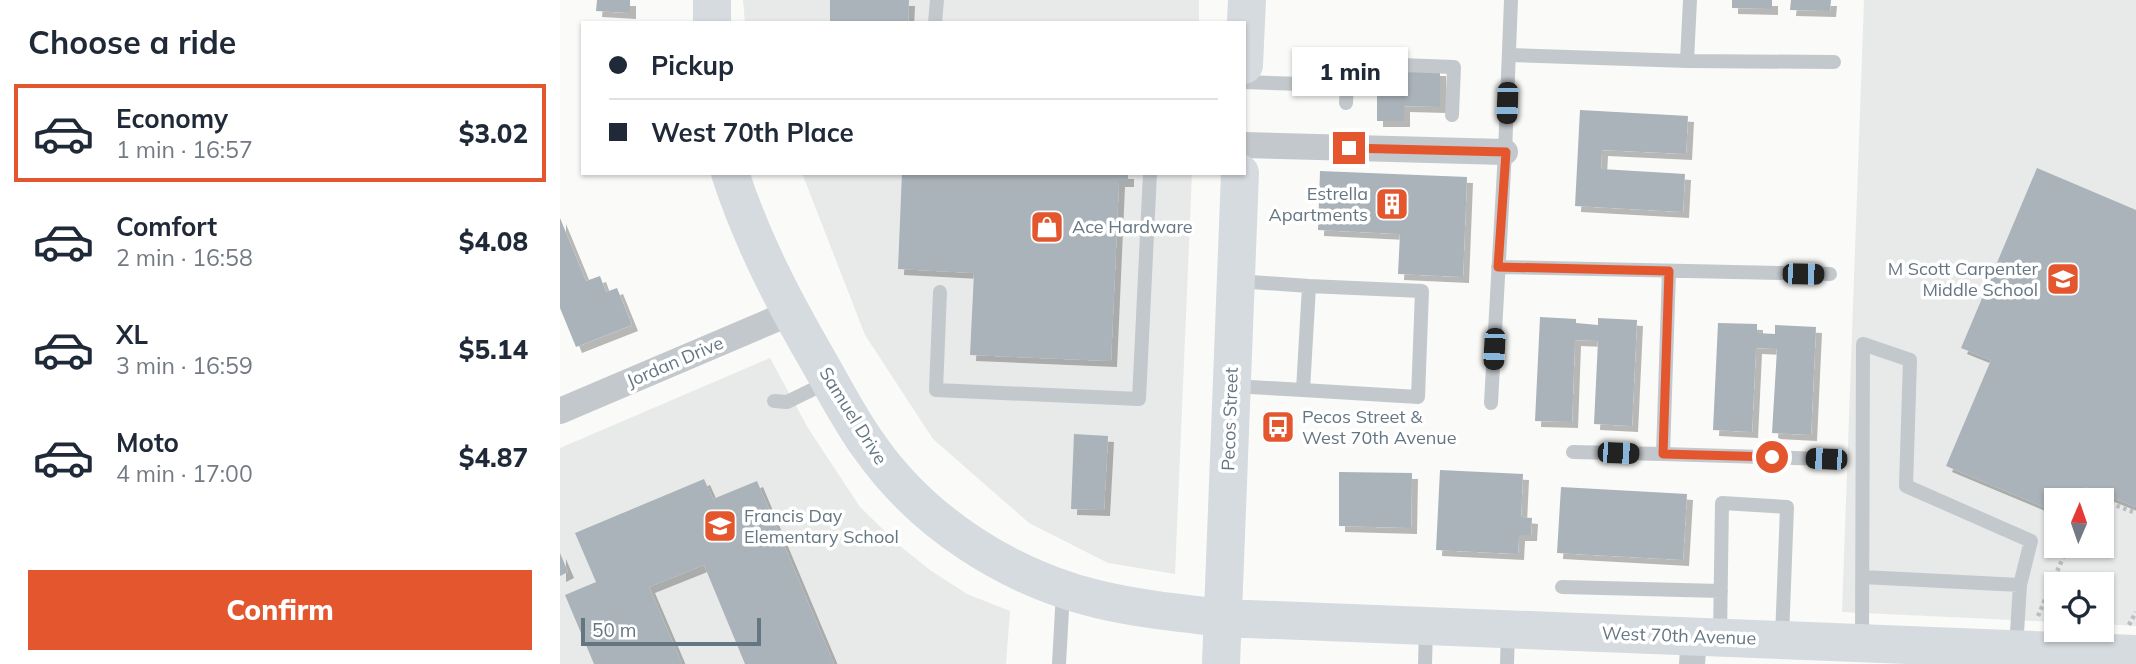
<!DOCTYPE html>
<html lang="en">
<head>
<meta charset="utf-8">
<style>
	body { margin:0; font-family:Mulish,sans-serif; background:#f2f2f3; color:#1f2937; height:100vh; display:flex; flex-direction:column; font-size:26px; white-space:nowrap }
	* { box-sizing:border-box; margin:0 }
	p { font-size:23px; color:#747a83 }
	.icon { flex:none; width:38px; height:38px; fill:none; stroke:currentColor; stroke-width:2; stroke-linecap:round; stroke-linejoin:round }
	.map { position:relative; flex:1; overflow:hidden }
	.sheet { display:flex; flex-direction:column; background:#fff; width:560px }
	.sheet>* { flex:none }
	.hud { position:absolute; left:21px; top:21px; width:665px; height:154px; border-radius:0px; box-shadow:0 2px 5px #0004; display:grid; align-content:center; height:154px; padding:0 28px; background:#fff }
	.needle { width:46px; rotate:2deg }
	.controls { position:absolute; left:1484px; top:488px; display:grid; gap:14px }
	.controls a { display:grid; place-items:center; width:70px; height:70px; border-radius:0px; background:#fff; box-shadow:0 2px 5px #0004; font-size:35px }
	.scale { position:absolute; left:21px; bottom:18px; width:180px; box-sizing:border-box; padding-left:7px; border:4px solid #657683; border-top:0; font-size:19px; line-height:24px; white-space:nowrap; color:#657683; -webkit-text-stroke:5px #fff; paint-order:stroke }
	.end { position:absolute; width:32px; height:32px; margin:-16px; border:9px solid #e4572e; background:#fff; box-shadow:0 0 0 4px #fff }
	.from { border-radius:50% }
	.bubble { position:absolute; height:49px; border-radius:0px; background:#fff; box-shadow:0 2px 5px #0004; font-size:23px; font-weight:800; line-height:49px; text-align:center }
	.car { position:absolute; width:21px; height:42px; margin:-21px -10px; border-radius:9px; box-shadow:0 0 5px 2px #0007; background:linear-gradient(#222 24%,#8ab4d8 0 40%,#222 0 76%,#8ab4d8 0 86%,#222 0) }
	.hud b { display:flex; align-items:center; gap:24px; height:66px; font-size:26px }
	.hud b+b { border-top:2px solid #e0e1e3 }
	.hud i { width:18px; height:18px; background:#1f2937 }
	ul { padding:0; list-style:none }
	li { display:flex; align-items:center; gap:21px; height:98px; margin:0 14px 10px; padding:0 14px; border:4px solid transparent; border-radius:0px }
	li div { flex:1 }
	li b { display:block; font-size:26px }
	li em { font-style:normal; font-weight:800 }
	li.active { border-color:#e4572e }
	li>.icon { width:63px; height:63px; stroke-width:1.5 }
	h2 { padding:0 28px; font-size:32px; line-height:84px }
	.primary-button { display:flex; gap:14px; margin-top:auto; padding:14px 28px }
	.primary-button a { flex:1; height:80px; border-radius:0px; background:#e4572e; color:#fff; font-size:28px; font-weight:800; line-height:80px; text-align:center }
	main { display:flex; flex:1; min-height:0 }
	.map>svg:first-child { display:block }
	.built { fill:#e8e9e9; fill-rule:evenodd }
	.building { fill:#aab3b9; filter:url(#shadow) }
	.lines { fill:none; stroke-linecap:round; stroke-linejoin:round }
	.path { stroke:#bbbfc2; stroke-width:4.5; stroke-dasharray:3.5 3.5; stroke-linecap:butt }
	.lane { stroke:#c3c8cc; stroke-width:14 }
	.street { stroke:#c3c8cc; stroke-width:26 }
	.secondary { stroke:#d6dbdf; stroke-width:38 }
	.route { stroke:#e4572e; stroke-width:9 }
	.labels { text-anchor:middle; stroke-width:7; stroke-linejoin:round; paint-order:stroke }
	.poi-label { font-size:18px; fill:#657683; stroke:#fff; text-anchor:start }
	.street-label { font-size:18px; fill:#657683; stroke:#fff }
</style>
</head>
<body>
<main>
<section class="sheet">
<h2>Choose a ride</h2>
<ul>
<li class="active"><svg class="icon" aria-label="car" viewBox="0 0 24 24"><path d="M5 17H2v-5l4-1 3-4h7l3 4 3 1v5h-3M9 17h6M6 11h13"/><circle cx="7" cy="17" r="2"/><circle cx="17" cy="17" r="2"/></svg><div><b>Economy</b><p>1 min · 16:57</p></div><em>$3.02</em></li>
<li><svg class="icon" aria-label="car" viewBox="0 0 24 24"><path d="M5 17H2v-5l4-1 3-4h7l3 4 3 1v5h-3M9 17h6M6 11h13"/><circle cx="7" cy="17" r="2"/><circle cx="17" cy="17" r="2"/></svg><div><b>Comfort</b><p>2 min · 16:58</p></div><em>$4.08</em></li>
<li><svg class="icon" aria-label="car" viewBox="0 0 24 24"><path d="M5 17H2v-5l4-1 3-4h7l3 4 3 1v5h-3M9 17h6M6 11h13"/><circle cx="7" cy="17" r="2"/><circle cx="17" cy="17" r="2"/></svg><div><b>XL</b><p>3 min · 16:59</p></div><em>$5.14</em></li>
<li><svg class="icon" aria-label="car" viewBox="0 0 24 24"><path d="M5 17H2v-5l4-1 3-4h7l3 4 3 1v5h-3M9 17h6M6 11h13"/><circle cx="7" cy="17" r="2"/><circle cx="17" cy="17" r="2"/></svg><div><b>Moto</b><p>4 min · 17:00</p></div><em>$4.87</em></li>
</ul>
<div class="primary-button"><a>Confirm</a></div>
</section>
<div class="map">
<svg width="1576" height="664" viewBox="0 0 1576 664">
	<defs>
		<filter id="shadow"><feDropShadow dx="6" dy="6" stdDeviation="0" flood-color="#0004"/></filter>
	</defs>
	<rect width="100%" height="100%" fill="#fafaf8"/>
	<path class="built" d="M183 0H639V23H185Z
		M1304 0H1576V626L1542 624V584H1496V622L1282 612ZM1496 500H1542V546H1496Z
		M242 173H632L615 574 548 563 469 523 373 439 305 335Z
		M210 358 248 428 300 507 340 546 370 570 407 594 450 611 446 664H0V448Z"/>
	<path class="building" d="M37 0H70V13L36 11Z
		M270 0H349L348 23H270Z
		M1172 0H1212V9L1172 8Z
		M1231 0H1271L1270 11 1230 10Z
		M823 70H880V107L844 106V121H817V85H823Z
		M1020 110 1128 116 1126 154 1042 150 1041 169 1125 174 1123 212 1015 206Z
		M1477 168 1576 210V507L1526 487 1520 500H1496V512L1386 466 1431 360 1401 348Z
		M760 171 907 177 903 277 838 274 840 234 758 230Z
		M342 173H568V181H559L551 361 410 355 414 273 338 269Z
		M0 218 26 281 40 276 46 292 57 288 72 325 16 347 0 308Z
		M980 317 1016 319V323L1038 325V318L1077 320 1072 426 1034 424 1038 341 1015 340 1012 422 975 421Z
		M1158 323 1197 324V333L1215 334V325L1256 327 1251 435 1212 433 1217 349 1196 348 1192 432 1153 430Z
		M514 434 548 436 544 510 511 509Z
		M880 470 963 474 961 517 972 518 971 535H959L958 554 876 550Z
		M779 472 852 473 851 528 779 526Z
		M144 479 153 499 197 481 274 664H185L144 565 89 587 122 664H34L5 595 36 582 15 533Z
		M1001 487 1127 494 1123 560 997 553Z
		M0 553 8 572 0 576Z"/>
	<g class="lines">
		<path class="path" d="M1527 500 1529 495 1576 513
			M1478 616 1508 546
			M1569 625 1576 612"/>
		<path class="lane" d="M1130 0 1127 61 1274 62
			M375 23 377 0
			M949 55 1127 61
			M684 82 743 84 788 63 894 67 892 115
			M786 103 788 63
			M938 267 1270 274
			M1109 271 1103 454 1266 459
			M380 292 376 390 579 399 590 173
			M673 386 743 390 749 286 677 281
			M743 390 858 397 862 291 749 286
			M214 401 227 402 268 382
			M931 403 945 152 951 0
			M1013 452 1103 454
			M1303 577 1460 585
			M1002 587 1161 591
			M1160 636 1162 503 1227 507 1222 638
			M1302 641 1303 344 1350 360 1346 486 1471 541 1460 585 1456 648
			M499 664 503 592
			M865 664 866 628
			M947 664 948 630"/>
		<path class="street" d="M684 145 945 152
			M0 411 230 313
			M1132 664 1134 637"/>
		<path class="secondary" d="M152 23V0
			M684 65 687 0
			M170 173C192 241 224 302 260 364 276 392 290 420 309 446 362 522 447 577 537 599 578 609 621 613 663 618L1576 654
			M661 664 680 173"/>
	</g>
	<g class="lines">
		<path class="route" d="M789 148 946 152 938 267 1109 271 1103 454 1212 457"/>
	</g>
	<defs>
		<symbol id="building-square" viewBox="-11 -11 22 22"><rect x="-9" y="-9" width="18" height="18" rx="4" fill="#e4572e" stroke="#fff"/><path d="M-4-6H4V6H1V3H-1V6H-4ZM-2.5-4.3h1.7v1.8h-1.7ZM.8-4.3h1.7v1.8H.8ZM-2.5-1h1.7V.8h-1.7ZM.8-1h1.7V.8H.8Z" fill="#fff"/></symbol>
		<symbol id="shop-square" viewBox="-11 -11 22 22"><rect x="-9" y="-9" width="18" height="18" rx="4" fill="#e4572e" stroke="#fff"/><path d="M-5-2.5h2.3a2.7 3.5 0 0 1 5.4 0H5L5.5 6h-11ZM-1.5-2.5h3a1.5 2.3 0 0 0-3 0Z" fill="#fff"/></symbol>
		<symbol id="school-square" viewBox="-11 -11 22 22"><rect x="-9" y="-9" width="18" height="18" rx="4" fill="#e4572e" stroke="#fff"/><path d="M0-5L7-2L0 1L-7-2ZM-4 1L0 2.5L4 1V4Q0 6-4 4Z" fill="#fff"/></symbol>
		<symbol id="bus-square" viewBox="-11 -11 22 22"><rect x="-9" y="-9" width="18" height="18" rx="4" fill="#e4572e" stroke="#fff"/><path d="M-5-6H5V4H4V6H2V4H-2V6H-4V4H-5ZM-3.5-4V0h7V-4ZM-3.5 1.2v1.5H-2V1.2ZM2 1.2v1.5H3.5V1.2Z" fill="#fff"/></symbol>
	</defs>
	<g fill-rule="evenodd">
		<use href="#building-square" x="813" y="185" width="38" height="38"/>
		<use href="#shop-square" x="468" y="208" width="38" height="38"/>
		<use href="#school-square" x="1484" y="260" width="38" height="38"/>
		<use href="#bus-square" x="699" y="408" width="38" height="38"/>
		<use href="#school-square" x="141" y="507" width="38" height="38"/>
	</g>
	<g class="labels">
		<g class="poi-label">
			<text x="808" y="200" text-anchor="end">Estrella<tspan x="808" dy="21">Apartments</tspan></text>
			<text x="512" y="233">Ace Hardware</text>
			<text x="1478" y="275" text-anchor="end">M Scott Carpenter<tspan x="1478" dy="21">Middle School</tspan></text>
			<text x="742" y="423">Pecos Street &amp;<tspan x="742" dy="21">West 70th Avenue</tspan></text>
			<text x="184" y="522">Francis Day<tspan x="184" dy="21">Elementary School</tspan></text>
		</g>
		<g class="street-label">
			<text transform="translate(115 362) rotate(-23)" y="6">Jordan Drive</text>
			<text transform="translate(293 416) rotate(58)" y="6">Samuel Drive</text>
			<text transform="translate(670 419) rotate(-88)" y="6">Pecos Street</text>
			<text transform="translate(1119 636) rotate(2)" y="6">West 70th Avenue</text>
		</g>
	</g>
</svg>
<div class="controls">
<a><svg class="needle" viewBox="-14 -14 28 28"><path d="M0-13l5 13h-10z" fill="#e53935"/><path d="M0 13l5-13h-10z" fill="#747a83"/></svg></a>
<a><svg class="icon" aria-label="locate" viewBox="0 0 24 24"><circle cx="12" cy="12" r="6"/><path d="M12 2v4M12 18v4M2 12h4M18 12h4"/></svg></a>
</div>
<div class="scale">50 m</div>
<i class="end from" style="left:1212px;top:457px"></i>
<i class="end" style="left:789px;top:148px"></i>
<div class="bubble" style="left:732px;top:47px;width:116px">1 min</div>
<i class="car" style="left:947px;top:103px;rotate:182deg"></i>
<i class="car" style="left:1243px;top:274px;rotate:91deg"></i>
<i class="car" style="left:934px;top:349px;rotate:183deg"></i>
<i class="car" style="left:1058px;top:453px;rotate:92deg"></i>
<i class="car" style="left:1266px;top:459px;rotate:272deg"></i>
<div class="hud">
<b><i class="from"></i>Pickup</b>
<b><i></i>West 70th Place</b>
</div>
</div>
</main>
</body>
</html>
